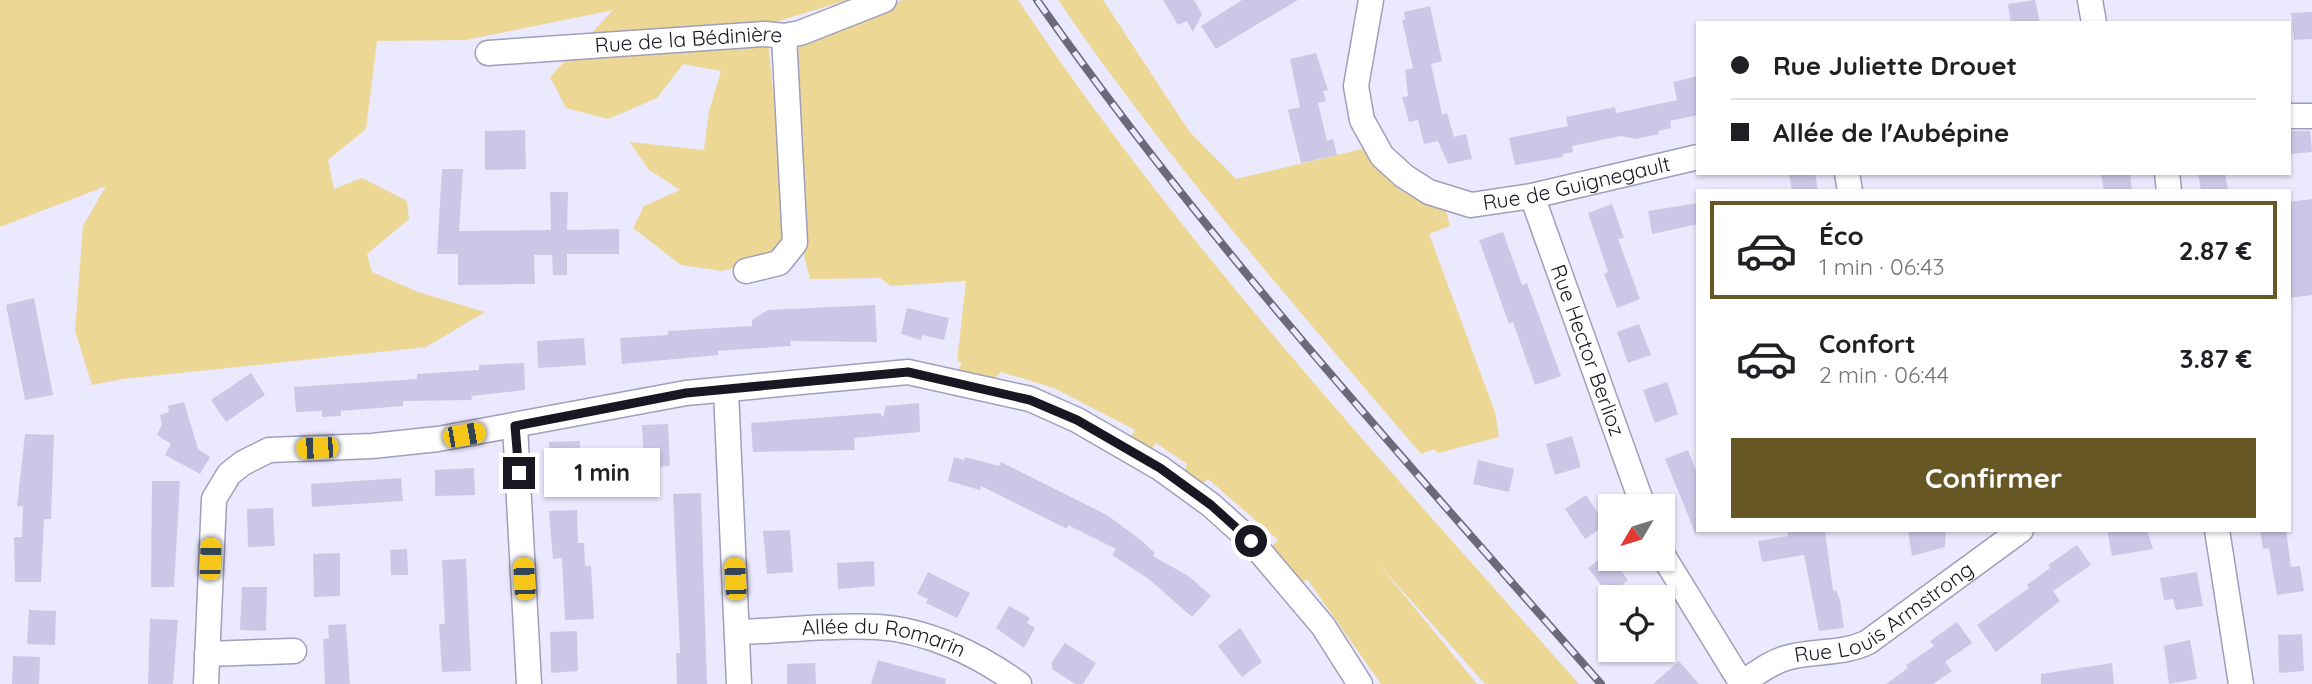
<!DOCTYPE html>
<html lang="fr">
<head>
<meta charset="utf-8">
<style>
	body { margin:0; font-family:Quicksand,sans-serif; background:#f6f6f6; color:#202124; height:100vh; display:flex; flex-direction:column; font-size:26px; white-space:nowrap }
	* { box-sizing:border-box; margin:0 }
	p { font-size:23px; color:#757577 }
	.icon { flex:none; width:38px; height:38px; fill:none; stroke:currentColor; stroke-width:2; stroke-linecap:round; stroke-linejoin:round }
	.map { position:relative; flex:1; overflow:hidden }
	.panel { position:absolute; left:1696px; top:189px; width:595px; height:343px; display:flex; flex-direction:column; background:#fff; border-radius:0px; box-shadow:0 2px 5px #0004 }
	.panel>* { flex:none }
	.banner { position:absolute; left:1696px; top:21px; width:595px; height:154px; border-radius:0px; box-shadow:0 2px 5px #0004; display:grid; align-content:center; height:154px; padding:0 35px; background:#fff }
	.needle { width:46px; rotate:232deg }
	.tools { position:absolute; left:1598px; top:494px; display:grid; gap:14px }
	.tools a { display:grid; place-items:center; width:77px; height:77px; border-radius:0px; background:#fff; box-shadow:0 2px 5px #0004; font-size:35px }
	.end { position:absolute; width:32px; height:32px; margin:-16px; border:9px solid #181722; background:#fff; box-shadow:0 0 0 4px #fff }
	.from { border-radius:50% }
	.bubble { position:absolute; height:49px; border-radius:0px; background:#fff; box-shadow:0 2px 5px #0004; font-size:23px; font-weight:700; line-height:49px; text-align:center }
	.car { position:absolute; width:21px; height:42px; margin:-21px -10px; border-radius:9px; box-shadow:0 0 5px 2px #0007; background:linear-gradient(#f5c518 24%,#345 0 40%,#f5c518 0 76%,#345 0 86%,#f5c518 0) }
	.banner b { display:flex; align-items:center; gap:24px; height:66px; font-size:26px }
	.banner b+b { border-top:2px solid #e0e0e0 }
	.banner i { width:18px; height:18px; background:#202124 }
	ul { padding:12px 0 0; list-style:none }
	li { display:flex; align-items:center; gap:21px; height:98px; margin:0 14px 10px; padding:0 21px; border:4px solid transparent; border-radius:0px }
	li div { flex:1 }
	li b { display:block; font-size:26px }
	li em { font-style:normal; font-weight:700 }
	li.selected { border-color:#665724 }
	li>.icon { width:63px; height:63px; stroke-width:1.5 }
	.action { display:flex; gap:14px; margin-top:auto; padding:14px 35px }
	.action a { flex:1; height:80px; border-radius:0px; background:#665724; color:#fff; font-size:28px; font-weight:700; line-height:80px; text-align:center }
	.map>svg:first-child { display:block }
	.green { fill:#ecd795 }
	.building { fill:#cbc8e7 }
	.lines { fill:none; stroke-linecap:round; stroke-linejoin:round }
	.street-casing { stroke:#a09ebb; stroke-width:27 }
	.street { stroke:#fff; stroke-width:24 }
	.rail-casing { stroke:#6c6a79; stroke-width:8 }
	.rail { stroke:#ebe9fd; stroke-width:5; stroke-dasharray:16; stroke-linecap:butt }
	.route { stroke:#181722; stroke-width:9 }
	.labels { text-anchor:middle; stroke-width:6; stroke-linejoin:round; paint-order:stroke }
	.street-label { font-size:21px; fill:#181722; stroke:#ebe9fd }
</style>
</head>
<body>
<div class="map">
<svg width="2312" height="684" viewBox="0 0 2312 684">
	<rect width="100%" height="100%" fill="#ebe9fd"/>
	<path class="green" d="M0 0H847L766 25 789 238 776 257 722 271 681 265 633 228 644 206 680 190 648 169 630 142 704 150 709 111 721 71 683 64 657 98 608 119 566 108 550 77 613 10 466 40 377 41 366 129 328 160 334 189 362 178 407 201 409 219 367 254 372 272 418 292 485 312 426 347 123 379 92 385 75 331 83 226 106 186 0 227Z
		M903 0H1018C1182 246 1384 463 1579 684H1485L1377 562 1477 684H1381L1307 579 1301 584 1269 549 1278 540 1208 479 1198 487 1183 475 1187 464 1156 443 1149 452 1129 440 1135 430 1054 388 1001 372 992 381 958 370 962 362 957 361 966 281 891 286 880 278 810 279 803 252 793 58 805 37Z
		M1058 0H1103L1189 131 1236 179 1362 149 1400 190 1446 211 1450 226 1429 234 1495 412 1499 437 1438 453 1434 449 1421 454C1296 307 1167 160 1058 0Z"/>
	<path class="building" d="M1163 0H1194L1202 14 1193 32 1187 21 1178 25Z
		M1242 0H1298L1216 49 1201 26Z
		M2035 0 2040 23H2011L2008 4Z
		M1430 6 1442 61 1431 64 1442 114 1447 113 1454 137 1466 134 1472 159 1448 164 1438 141 1424 144 1418 120 1409 122 1402 97 1408 96 1405 70 1413 68 1402 20H1405L1404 12Z
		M2312 12V39L2294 40 2291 13Z
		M1316 53 1328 90 1323 91 1326 101 1318 103 1327 141 1333 139 1337 155 1301 163 1288 110 1300 107 1290 59Z
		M1698 76V115L1670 121 1671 128 1658 131 1659 134 1635 139 1621 136 1572 146 1573 152 1563 154V157L1515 165 1509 138 1568 126 1566 117 1615 107 1616 113 1677 100 1673 82Z
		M525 130 526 169 485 170V131Z
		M2289 131H2310L2312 152 2289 154Z
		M442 169H463L459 231 551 230 550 192H568L567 230 619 229V254H567V275H553L552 255H534L535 284 458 285V254H437Z
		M1789 173H1815L1818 191H1792Z
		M2101 173H2130L2132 191H2104Z
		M2198 173H2225L2228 189 2201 191Z
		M2312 199V295L2289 298V202Z
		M1698 203V224L1652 234 1648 211Z
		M1612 204 1624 238 1618 239 1640 299 1617 308 1604 274 1608 272 1588 213Z
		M1503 232 1522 285 1527 283 1561 376 1535 385 1513 322 1509 324 1479 240Z
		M34 298 53 395 25 400 6 305Z
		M875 305 877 342 790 341 791 346 718 351V355L622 364 620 338 668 335V331L752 326V320L768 310Z
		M907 308 949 318 944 340 922 335 921 340 901 334Z
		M1639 324 1651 355 1628 363 1617 332Z
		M584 338 586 365 538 368 537 341Z
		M524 363 525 390 471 396 472 400 403 401V406L341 411V416L322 417V411L296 412 294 387 417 379V374L479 370V365Z
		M251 373 265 395 226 422 211 400Z
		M1667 382 1678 414 1655 423 1643 390Z
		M184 402 198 449 210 457 200 474 165 455 171 444 157 435 162 424 160 415 169 412 168 406Z
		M919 403 920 432 854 438 855 450 753 452 751 423 880 413 883 417 886 406Z
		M668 424 670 466 644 467 642 425Z
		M25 434 54 435 51 519H44L41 582H15L14 537H22L23 506H17Z
		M1572 436 1581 467 1555 475 1546 444Z
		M580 441 581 476 550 477 549 442Z
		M1688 450 1698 476 1696 535 1665 459Z
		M954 457 964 460 965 457 999 466 1001 462 1107 515 1142 541 1155 553 1153 556 1190 577 1211 596 1192 617 1150 580 1112 555 1116 549 1068 525 1067 529 981 486 980 490 948 481Z
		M1478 460 1514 469 1509 492 1473 484Z
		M474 468 475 495 435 496V470Z
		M401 478 403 501 312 507 311 484Z
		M152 481H180L174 587H151Z
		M701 493 707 684H677L676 653H680L673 494Z
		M1586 495 1606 525 1585 539 1565 509Z
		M273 508 275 546 248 547 247 509Z
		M577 510 578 543H584L585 566H591L594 619 565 620 562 558 553 559 549 511Z
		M790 530 793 572 767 574 763 531Z
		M1787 530H1825L1833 591 1836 590 1840 600 1844 628 1819 631 1804 555 1762 562 1758 541 1788 536Z
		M1908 530H1946L1945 547 1912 556Z
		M2107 530H2147L2153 549 2112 556Z
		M2260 530H2286L2291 567 2300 566 2304 591 2277 595 2269 548 2263 549Z
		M2077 545 2091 565 2053 591 2060 601 1996 652 1977 625 2029 588 2027 585 2050 568 2048 565Z
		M407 549 408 575H391L390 550Z
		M340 553V596L314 597 313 554Z
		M1608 553 1628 580 1609 595 1588 568Z
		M466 559 471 671 442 672 439 624H445L442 560Z
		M874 561 875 586 838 589 837 563Z
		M928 572 970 593 957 618 926 603 928 599 917 594Z
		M2197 572 2203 606 2176 610 2173 599 2164 600 2160 578Z
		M242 587H267L266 631 240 630Z
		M1009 606 1030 618 1027 623 1035 628 1024 648 996 628Z
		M29 610 56 611 55 645 27 644Z
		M150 619 178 620 173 684H148Z
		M1957 622 1972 643 1945 662 1952 671 1933 684H1886L1908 668 1906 665 1934 646 1930 641Z
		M346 624 350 684H325L323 639 329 638 328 625Z
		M1240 628 1262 662 1242 677 1218 646Z
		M577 631 578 671 551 673 550 632Z
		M2302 634 2304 671 2279 673 2278 635Z
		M2190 640 2197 679 2169 684 2164 646Z
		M1065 643 1096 663 1083 684H1075L1052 669V662Z
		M13 656 40 657 39 684H12Z
		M878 660 946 679 945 684H871Z
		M1679 661 1699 684H1653Z
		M815 663 816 684H787V664Z
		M2112 663 2114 684H2041V674Z"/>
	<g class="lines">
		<defs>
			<g id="street">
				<path id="s1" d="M1371 0 1356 86 1362 120 1382 156 1404 176 1429 192 1471 205 1532 196 1698 157"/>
				<path d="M2090 0 2094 23"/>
				<path id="s2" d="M488 53 765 34 784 36 800 33 884 0"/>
				<path d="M2289 116H2312"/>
				<path d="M1847 173 1850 191"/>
				<path d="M2167 173 2169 191"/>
				<path id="s3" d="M1532 196 1643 506"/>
				<path d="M746 271 779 263 795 243 784 36"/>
				<path d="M726 391 739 684"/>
				<path d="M515 426 529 684"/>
				<path d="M2217 530 2241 684"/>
				<path d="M1662 554 1742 684"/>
				<path id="s4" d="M738 632C783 631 832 624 877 627 928 630 979 655 1019 684"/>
				<path d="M207 654 294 651"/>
				<path id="s5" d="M1742 683C1756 674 1769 663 1786 658 1813 650 1842 655 1868 642L2021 530"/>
				<path d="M206 684 214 499 229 474 243 463 269 450 372 446 438 439 686 393 908 372 1030 399 1077 420 1160 468 1211 505 1251 541 1323 626 1360 684"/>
			</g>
		</defs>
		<use href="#street" class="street-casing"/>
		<use href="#street" class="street"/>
		<defs>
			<path id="rail" d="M1037 0C1207 243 1406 461 1601 684"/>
		</defs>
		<use href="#rail" class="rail-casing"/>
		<use href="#rail" class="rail"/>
	</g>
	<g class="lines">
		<path class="route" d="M519 473 515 426 686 393 908 372 1030 400 1077 420 1160 468 1211 505 1251 541"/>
	</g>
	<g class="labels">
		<g class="street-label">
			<text dy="7" stroke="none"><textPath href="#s2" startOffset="201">Rue de la Bédinière</textPath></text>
			<text dy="7" stroke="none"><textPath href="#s1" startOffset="374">Rue de Guignegault</textPath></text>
			<text dy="7" stroke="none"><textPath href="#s3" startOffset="164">Rue Hector Berlioz</textPath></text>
			<text dy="7" stroke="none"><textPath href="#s5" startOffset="161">Rue Louis Armstrong</textPath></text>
			<text dy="7" stroke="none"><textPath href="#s4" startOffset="147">Allée du Romarin</textPath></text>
		</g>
	</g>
</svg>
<div class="tools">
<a><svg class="needle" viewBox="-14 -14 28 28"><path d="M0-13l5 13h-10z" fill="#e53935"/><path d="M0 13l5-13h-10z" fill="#757577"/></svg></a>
<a><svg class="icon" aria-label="locate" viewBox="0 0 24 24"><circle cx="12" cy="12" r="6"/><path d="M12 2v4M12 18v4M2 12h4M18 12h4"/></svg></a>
</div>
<i class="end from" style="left:1251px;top:541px"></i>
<i class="end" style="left:519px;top:473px"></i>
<div class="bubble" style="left:544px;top:448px;width:116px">1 min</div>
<i class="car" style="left:464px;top:435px;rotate:80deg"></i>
<i class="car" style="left:317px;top:448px;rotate:268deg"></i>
<i class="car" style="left:210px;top:559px;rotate:2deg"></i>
<i class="car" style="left:524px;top:579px;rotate:357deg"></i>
<i class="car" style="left:735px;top:579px;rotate:357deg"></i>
<div class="banner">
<b><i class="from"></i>Rue Juliette Drouet</b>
<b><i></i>Allée de l'Aubépine</b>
</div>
<section class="panel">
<ul>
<li class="selected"><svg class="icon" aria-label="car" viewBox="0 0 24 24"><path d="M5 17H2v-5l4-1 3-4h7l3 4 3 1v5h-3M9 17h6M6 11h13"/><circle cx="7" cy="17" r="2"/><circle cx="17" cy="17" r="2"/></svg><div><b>Éco</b><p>1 min · 06:43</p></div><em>2.87 €</em></li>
<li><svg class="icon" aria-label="car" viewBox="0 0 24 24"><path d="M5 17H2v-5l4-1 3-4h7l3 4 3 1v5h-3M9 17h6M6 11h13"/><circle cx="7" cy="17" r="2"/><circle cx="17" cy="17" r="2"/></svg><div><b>Confort</b><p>2 min · 06:44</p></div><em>3.87 €</em></li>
</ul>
<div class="action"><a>Confirmer</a></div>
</section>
</div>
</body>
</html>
